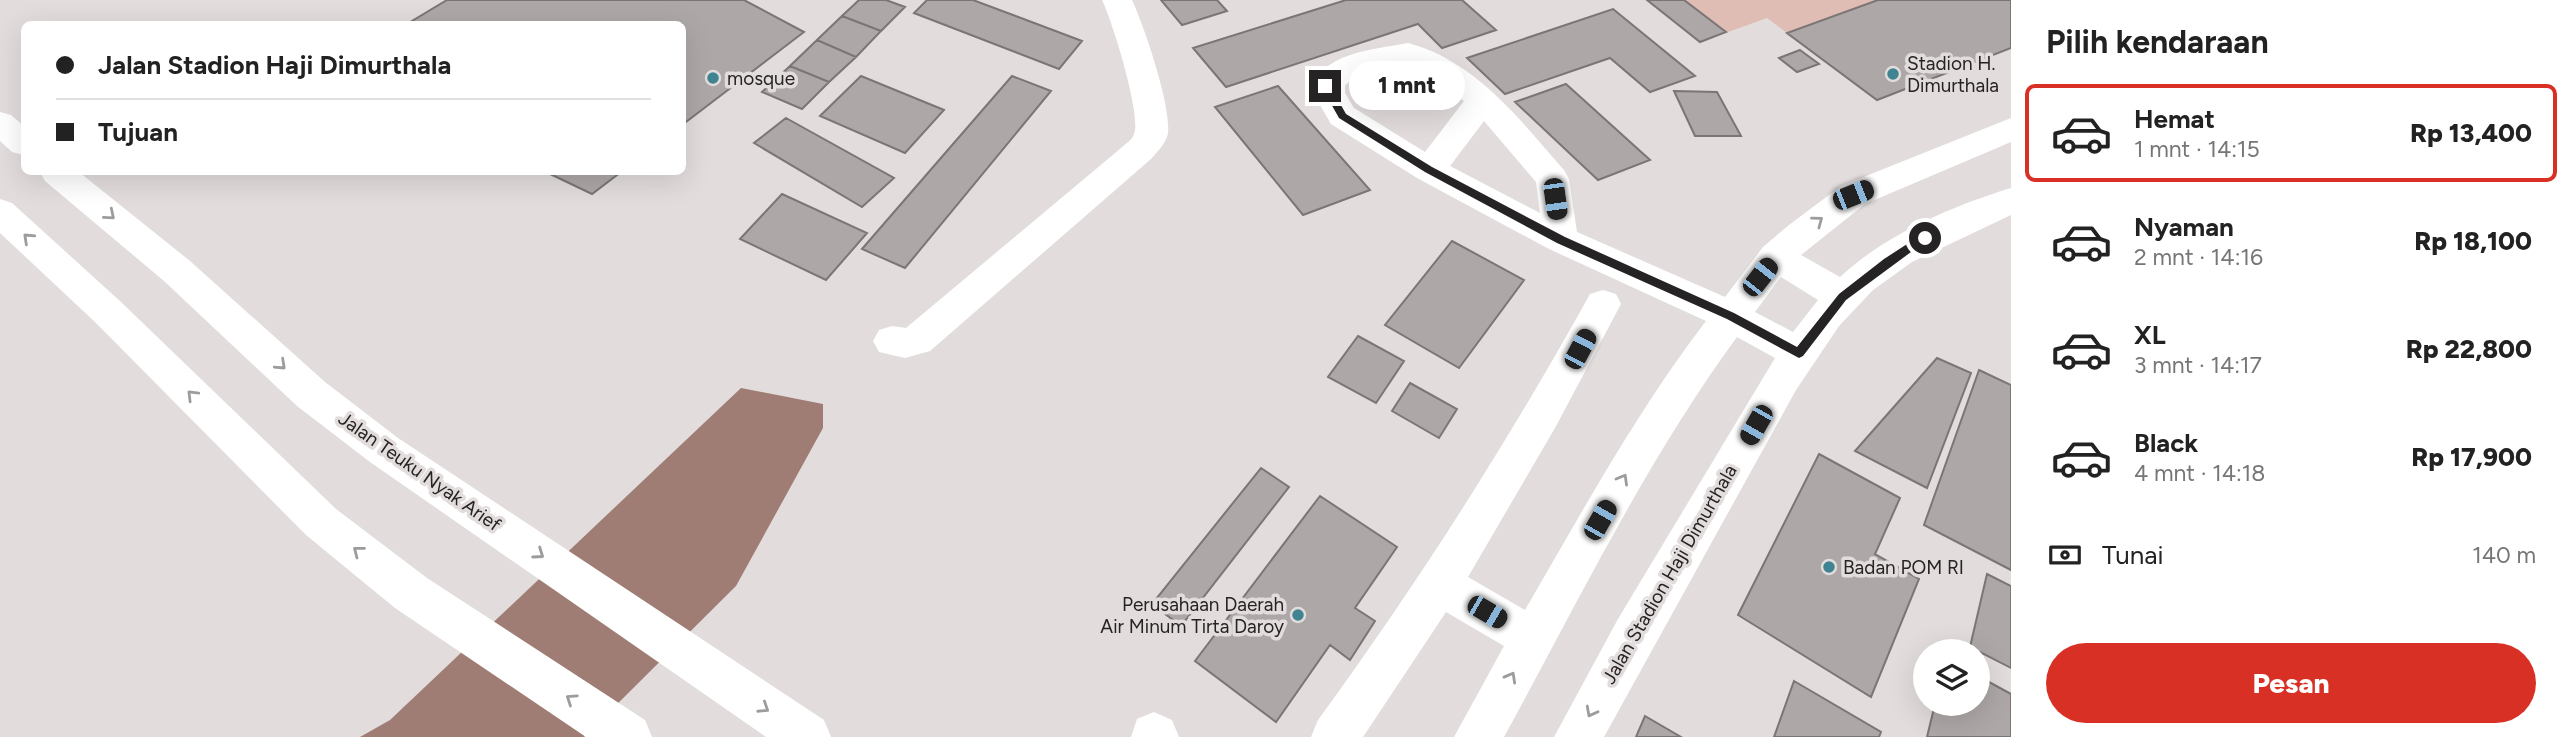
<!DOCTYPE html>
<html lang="id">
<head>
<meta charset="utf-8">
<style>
	body { margin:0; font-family:Figtree,sans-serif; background:#f6f6f6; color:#222; height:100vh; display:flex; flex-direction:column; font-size:26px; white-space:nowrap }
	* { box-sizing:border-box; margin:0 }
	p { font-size:23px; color:#767676 }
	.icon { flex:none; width:38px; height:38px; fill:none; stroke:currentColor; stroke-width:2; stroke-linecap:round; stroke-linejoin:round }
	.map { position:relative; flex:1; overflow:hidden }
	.sheet { display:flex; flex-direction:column; background:#fff; width:560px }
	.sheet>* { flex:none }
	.hud { position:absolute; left:21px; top:21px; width:665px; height:154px; border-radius:10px; box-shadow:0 7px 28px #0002; display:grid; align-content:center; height:154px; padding:0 35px; background:#fff }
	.controls { position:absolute; left:1913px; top:639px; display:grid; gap:14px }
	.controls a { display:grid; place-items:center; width:77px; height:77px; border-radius:50%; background:#fff; box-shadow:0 7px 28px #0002; font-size:35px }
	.end { position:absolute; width:32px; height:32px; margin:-16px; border:9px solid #252323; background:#fff; box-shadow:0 0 0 4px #fff }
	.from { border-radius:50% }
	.bubble { position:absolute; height:49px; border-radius:24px; background:#fff; box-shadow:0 7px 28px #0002; font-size:23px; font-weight:800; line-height:49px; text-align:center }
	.car { position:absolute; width:21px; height:42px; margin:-21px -10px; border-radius:9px; box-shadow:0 0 5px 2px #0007; background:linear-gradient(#222 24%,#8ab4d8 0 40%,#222 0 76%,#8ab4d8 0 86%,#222 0) }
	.hud b { display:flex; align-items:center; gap:24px; height:66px; font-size:26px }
	.hud b+b { border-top:2px solid #e0e0e0 }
	.hud i { width:18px; height:18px; background:#222 }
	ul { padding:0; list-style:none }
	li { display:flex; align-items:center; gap:21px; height:98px; margin:0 14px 10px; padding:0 21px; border:4px solid transparent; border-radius:10px }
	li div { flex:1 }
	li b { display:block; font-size:26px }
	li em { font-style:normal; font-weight:800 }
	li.active { border-color:#d93025 }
	li>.icon { width:63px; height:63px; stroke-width:1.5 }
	h2 { padding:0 35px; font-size:32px; line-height:84px }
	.pay { display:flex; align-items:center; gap:18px; height:77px; padding:0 35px; font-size:26px }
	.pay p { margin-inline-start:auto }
	.action { display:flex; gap:14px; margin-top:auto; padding:14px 35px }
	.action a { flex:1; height:80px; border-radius:42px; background:#d93025; color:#fff; font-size:28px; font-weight:800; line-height:80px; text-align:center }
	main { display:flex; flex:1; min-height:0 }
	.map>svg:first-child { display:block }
	.green { fill:#dfbcb4 }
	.water { fill:#9f7d75 }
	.building { fill:#ada8a7; stroke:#7b7675; stroke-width:2 }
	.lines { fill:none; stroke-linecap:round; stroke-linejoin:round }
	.minor { fill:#fff; fill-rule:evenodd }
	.highway { fill:#fff; fill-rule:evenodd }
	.oneway { stroke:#9d9c9c }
	.route { fill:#252323 }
	.poi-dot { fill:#408492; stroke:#e2dddc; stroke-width:2.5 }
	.labels { text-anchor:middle; stroke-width:7; stroke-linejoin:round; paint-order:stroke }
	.poi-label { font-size:19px; fill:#252323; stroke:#e2dddc; text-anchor:start }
	.street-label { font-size:19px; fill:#252323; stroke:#e2dddc }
</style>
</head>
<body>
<main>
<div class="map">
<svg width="2011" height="737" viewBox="0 0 2011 737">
	<rect width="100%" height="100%" fill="#e2dddc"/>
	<path class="green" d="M1647 0H2011L1877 100 1767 18 1700 42Z"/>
	<path class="water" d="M741 388 823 404V428L736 586 584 737H360L390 720Z"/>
	<path class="building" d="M447 0H744L804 32 682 125V24H407Z
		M859 0H886L905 7 881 31 842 16Z
		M927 0H973L1082 41 1059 69 914 13Z
		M1161 0H1217L1227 11 1182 25Z
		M1346 0H1462L1496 30 1442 48 1418 24 1226 87 1193 48Z
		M1647 0H1684L1726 32 1700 42Z
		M1878 0H2011V48L1877 100 1787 33Z
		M1613 9 1695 76 1650 92 1610 58 1505 94 1467 58Z
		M842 16 881 31 856 57 817 40Z
		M817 40 856 57 829 82 790 66Z
		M1800 50 1819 64 1797 72 1779 58Z
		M790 66 829 82 802 109 762 92Z
		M861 76 944 110 905 153 820 116Z
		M1012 76 1051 91 905 268 862 249Z
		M1566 84 1650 160 1598 180 1515 102Z
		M1278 86 1370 190 1303 215 1215 107Z
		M1674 91 1717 92 1741 136H1695Z
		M786 118 894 178 862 207 754 143Z
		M546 172H621L592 194Z
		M782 194 867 233 826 280 740 239Z
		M1452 241 1524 280 1459 368 1385 325Z
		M1358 336 1404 361 1376 403 1328 377Z
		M1937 358 1971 373 1927 488 1855 451Z
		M1979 370 2011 385V570L1924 525Z
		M1410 383 1457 409 1439 438 1392 411Z
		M1819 454 1900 498 1875 554 1919 579 1871 697 1738 615Z
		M1261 468 1289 487 1181 626 1152 604Z
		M1320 496 1397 547 1355 608 1375 621 1350 660 1330 645 1276 722 1195 661Z
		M1987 574 2011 586V668L1970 647Z
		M1978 676 2011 694V737H1927L1935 704H1978Z
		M1794 681 1881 732 1879 737H1774Z
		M1645 716 1681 737H1636Z"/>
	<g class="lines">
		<path class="minor" d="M1102 0H1132C1143 23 1175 115 1167 137 1164 145 1156 153 1151 159L930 351 905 358 879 352 873 341 879 330 892 326 906 328 1127 143C1130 140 1133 138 1134 134 1142 116 1112 20 1102 0Z
			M1408 43C1476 61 1519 119 1564 170L1569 179 1577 232 1725 297 1763 247 1789 225 1841 186 2011 118V142L1865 204 1801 255 1840 277C1885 235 1952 206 2011 188V215L1912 262 1873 290 1839 326 1796 390 1604 737H1554L1618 619 1775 358 1737 337C1646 461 1578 602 1504 737H1454L1504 646 1446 612 1363 737H1311L1318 720C1418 583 1508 442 1590 294L1603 290 1616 294 1621 304 1555 428 1468 577 1525 610C1582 512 1637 411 1706 321L1549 249 1417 178 1331 124 1309 86C1331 51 1372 50 1408 43ZM1407 63 1416 66 1464 101 1425 152 1354 108 1342 88 1361 72ZM1484 121 1536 182 1540 213 1450 166ZM1781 277 1818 300 1793 332 1755 312Z
			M1154 712 1172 720 1179 737H1131L1137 719Z"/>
		<path class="highway" d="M0 112 11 115 24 126V155L12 152 0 141Z
			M40 172H79L190 261 325 382 398 438 824 720 831 737H766L370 462 297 406 164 281 45 181Z
			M0 199 12 203 121 302 336 509 427 578 645 720 652 737H586L395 608 306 535 95 322 0 233Z"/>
	</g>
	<defs><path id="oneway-chevron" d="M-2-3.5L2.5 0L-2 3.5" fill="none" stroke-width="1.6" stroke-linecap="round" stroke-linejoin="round" transform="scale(1.75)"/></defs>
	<g class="oneway">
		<use href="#oneway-chevron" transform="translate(110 215) rotate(40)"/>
		<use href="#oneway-chevron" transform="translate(1818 221) rotate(-37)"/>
		<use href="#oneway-chevron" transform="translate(28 238) rotate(-137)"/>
		<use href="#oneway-chevron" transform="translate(281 365) rotate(43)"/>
		<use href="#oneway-chevron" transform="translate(192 395) rotate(-135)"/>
		<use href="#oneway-chevron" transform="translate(1623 479) rotate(-60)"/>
		<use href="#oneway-chevron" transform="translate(358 551) rotate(-142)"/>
		<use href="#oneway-chevron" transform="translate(539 554) rotate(35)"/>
		<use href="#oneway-chevron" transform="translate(1511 677) rotate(-61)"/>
		<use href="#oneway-chevron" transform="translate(571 699) rotate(-146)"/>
		<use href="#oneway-chevron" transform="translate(764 708) rotate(33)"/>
		<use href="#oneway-chevron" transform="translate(1591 712) rotate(118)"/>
	</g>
	<path class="route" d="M1322 84H1329L1346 114 1432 167 1565 237 1734 313 1797 347 1839 294 1884 259 1921 235H1929L1930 238 1846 300 1803 356 1799 358 1727 319 1557 243 1425 172 1339 118 1321 86Z"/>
	<g class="poi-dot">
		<circle cx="1893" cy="74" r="7"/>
		<circle cx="713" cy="78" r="7"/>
		<circle cx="1829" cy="567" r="7"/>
		<circle cx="1298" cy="615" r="7"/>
	</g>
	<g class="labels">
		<g class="poi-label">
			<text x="1907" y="70">Stadion H.<tspan x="1907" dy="22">Dimurthala</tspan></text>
			<text x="727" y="85">mosque</text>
			<text x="1843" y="574">Badan POM RI</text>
			<text x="1284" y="611" text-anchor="end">Perusahaan Daerah<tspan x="1284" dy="22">Air Minum Tirta Daroy</tspan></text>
		</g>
		<g class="street-label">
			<text transform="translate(420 471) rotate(35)" y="7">Jalan Teuku Nyak Arief</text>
			<text transform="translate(1669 574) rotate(-60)" y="7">Jalan Stadion Haji Dimurthala</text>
		</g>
	</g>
</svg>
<div class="controls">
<a><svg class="icon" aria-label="layers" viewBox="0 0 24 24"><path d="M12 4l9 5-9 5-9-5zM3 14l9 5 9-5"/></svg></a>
</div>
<i class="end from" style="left:1925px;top:238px"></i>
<i class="end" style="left:1325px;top:86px"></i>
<div class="bubble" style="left:1349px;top:61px;width:116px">1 mnt</div>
<i class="car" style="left:1853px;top:195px;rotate:68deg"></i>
<i class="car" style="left:1555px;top:199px;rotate:172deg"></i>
<i class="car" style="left:1760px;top:277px;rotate:38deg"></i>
<i class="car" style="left:1580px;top:349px;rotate:28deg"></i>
<i class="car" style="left:1756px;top:425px;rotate:210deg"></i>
<i class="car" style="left:1600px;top:520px;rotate:30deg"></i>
<i class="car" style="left:1487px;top:612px;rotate:120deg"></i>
<div class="hud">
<b><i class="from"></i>Jalan Stadion Haji Dimurthala</b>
<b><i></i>Tujuan</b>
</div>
</div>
<section class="sheet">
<h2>Pilih kendaraan</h2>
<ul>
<li class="active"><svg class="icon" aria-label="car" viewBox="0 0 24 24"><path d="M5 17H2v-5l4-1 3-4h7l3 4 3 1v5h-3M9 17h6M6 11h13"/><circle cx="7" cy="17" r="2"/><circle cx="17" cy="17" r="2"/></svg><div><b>Hemat</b><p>1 mnt · 14:15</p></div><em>Rp 13,400</em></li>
<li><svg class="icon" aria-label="car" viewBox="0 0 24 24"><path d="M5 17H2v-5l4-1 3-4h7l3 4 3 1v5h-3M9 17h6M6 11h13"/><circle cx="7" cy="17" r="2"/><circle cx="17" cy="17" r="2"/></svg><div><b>Nyaman</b><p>2 mnt · 14:16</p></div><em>Rp 18,100</em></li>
<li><svg class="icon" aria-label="car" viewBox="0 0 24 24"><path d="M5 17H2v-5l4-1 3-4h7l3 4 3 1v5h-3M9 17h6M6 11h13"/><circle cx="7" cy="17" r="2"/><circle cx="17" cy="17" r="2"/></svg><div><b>XL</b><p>3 mnt · 14:17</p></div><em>Rp 22,800</em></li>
<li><svg class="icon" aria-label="car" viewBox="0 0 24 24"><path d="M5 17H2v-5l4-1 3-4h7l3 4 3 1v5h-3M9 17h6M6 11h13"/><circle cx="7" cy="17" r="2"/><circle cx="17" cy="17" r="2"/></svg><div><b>Black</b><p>4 mnt · 14:18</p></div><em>Rp 17,900</em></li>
</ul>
<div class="pay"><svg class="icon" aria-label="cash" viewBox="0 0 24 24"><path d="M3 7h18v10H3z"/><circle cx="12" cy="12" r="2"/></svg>Tunai<p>140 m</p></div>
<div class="action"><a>Pesan</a></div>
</section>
</main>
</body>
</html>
